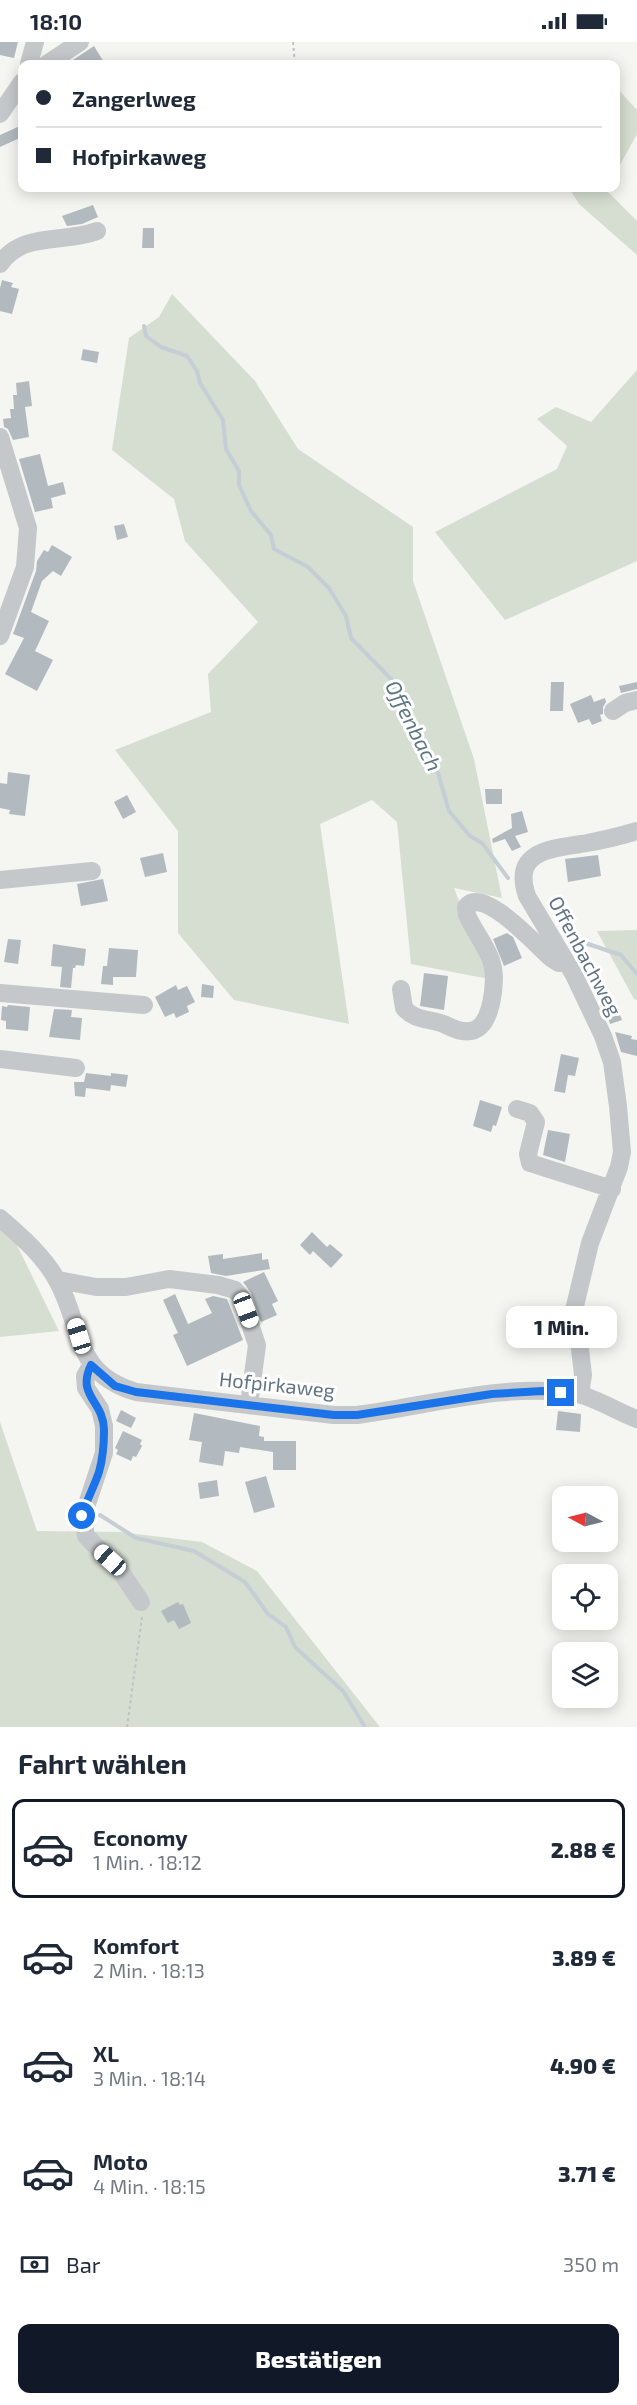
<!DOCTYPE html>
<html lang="de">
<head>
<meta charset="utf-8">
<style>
	body { margin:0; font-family:"Exo 2",sans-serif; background:#f6f6f7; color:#1f2937; height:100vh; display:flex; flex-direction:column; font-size:22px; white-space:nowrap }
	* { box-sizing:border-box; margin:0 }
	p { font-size:20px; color:#747a83 }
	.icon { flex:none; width:33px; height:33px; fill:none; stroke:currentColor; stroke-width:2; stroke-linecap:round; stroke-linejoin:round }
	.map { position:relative; height:1685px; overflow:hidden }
	.details { display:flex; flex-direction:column; background:#fff; flex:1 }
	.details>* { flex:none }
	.hud { position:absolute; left:18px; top:18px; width:602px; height:132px; border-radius:12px; box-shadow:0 3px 15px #0003; display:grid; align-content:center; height:132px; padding:0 18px; background:#fff }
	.needle { width:39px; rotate:277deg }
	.buttons { position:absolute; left:552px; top:1444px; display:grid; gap:12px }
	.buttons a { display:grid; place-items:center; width:66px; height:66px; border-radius:12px; background:#fff; box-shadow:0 3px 15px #0003; font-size:30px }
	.end { position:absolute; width:27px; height:27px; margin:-14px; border:8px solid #1a73e8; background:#fff; box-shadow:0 0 0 3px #fff }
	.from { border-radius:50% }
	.bubble { position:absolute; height:42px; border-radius:12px; background:#fff; box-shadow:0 3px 15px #0003; font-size:20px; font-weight:800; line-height:42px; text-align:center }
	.car { position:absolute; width:18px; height:36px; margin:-18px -9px; border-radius:8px; box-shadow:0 0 4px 2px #0007; background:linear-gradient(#fff 24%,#345 0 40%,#fff 0 76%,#345 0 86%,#fff 0) }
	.hud b { display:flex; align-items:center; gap:21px; height:57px; font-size:22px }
	.hud b+b { border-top:2px solid #e0e1e3 }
	.hud i { width:15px; height:15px; background:#1f2937 }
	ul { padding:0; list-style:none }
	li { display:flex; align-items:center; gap:18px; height:99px; margin:0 12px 9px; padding:0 6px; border:3px solid transparent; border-radius:12px }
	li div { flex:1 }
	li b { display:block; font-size:22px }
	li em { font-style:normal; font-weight:800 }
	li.on { border-color:#111827 }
	li>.icon { width:54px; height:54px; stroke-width:1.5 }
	h2 { padding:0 18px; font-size:27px; line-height:72px }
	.pay { display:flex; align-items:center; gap:15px; height:66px; padding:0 18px; font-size:22px }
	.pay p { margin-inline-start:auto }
	.primary-button { display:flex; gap:12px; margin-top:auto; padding:12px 18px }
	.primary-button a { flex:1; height:69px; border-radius:12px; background:#111827; color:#fff; font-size:24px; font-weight:800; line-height:69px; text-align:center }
	.status { display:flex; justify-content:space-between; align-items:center; height:42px; padding:0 30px; background:#fff; direction:ltr }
	.status svg { height:16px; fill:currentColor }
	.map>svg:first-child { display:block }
	.green { fill:#d5ded1 }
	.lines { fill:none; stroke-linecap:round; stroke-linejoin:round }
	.stream { stroke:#c5ced4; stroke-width:4 }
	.building { fill:#b3babf }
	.path { stroke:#c0c1c3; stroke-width:2; stroke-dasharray:3 3; stroke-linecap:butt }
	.minor { stroke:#c4c8cb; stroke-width:18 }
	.route { stroke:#1a73e8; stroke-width:8 }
	.labels { text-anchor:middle; stroke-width:6; stroke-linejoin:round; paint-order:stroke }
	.street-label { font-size:20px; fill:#617385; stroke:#fff }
	.water-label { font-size:21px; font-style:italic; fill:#5d7783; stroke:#fff }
</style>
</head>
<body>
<div class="status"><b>18:10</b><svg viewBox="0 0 49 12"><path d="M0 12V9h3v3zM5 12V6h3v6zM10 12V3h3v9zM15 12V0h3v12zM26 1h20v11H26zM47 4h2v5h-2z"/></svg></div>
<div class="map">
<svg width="637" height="1685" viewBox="0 0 637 1685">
	<rect width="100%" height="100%" fill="#f5f5f1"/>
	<path class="green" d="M615 44 637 68V92L615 132Z
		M569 146H607L606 148 637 179V213L579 162Z
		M172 252 255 339 298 407 413 485V539L474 717 502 856 454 846 489 937 411 922 397 780 372 758 320 782 349 982 234 958 178 891V789L115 708 211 670 208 632 258 580 185 499 174 457 112 408 129 296 159 275Z
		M637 328V519L505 578 435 490 557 427 567 404 537 377 556 365 591 380Z
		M637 888V958L634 957 597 889Z
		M0 1181 10 1189 59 1289 0 1295Z
		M0 1380 37 1489 120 1490 202 1500 257 1529 380 1685H0Z"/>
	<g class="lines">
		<path class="stream" d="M144 284 146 294 161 305 187 314 197 329 200 341 223 378 226 407 239 429V443L251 469 271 493 274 507 308 525 329 546 346 574 351 596 392 638 403 672 419 691 436 724 449 769 470 794 482 801 508 836
			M588 902 621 913 637 932
			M100 1473 136 1496 194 1509 245 1540 268 1572 286 1585 295 1605 343 1649 365 1685"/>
	</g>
	<path class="building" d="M0 0H18L14 16 0 13Z
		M94 4 105 22H67Z
		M22 83V95L0 105V93Z
		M93 163 98 175 82 182 67 184 62 174Z
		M143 186H154V206H142Z
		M2 238 13 241 11 245 19 247 12 272 0 269V246Z
		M83 307 99 310 97 321 81 318Z
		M29 339 32 364 25 365 29 395 13 398 8 387 4 385 3 377 11 376 10 367H14L13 353H17L16 341Z
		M40 412 48 444 63 440 66 452 51 456 53 466 35 470 19 417Z
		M124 482 128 495 117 498 114 484Z
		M52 503 72 515 61 534 53 529 42 539 31 570 49 579 35 609 53 618 37 649 5 632 24 596 13 592 36 529 37 519 44 508 48 510Z
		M551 640H564L563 669H550Z
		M637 640V647L621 651 619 644Z
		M591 653 594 660 605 656 606 660 603 665V672L600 673 602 679 592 683 589 677 578 681 570 662Z
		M8 730 30 733 25 774 9 772 10 768 0 766V741L7 742Z
		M485 747H502V762H486Z
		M127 753 136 770 123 777 114 760Z
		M522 769 528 790 515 794 521 805 512 809 505 797 493 801 492 797 512 786 511 772Z
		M163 811 167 830 145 835 140 816Z
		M598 813 601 834 568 840 565 817Z
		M103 837 108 859 81 864 77 842Z
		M507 891 513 895 522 916 504 924 493 897Z
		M8 897 21 898 18 922 4 920Z
		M53 902 86 907 84 924 76 923 75 926H73L71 946 60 945 62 925 51 924Z
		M109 906 138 908 136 935H113V943L101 942 103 924H107Z
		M424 931 448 934 444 968 420 964Z
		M202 942 214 944 213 956 201 955Z
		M176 943 178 948 187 944 195 960 187 964 189 970 176 976 174 971 165 975 155 955Z
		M8 963 30 965 28 989 6 987V979L1 978 2 964 7 965Z
		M54 967 72 968 71 975 82 976 80 998 49 995Z
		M618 968 622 978 610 982 607 972Z
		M615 990 632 994 631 997 637 998V1014L621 1010Z
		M561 1012 579 1016 575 1034 568 1033 565 1051 554 1049Z
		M86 1031 111 1034V1031L128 1033 126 1045 111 1043 110 1049 86 1046 85 1055 75 1054 74 1040H84Z
		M480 1058 502 1065 496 1084 493 1083 491 1090 473 1084Z
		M548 1088 570 1092 565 1120 543 1113Z
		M312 1190 327 1205 330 1202 343 1213 331 1226 313 1209 310 1213 300 1203Z
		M262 1211V1218L268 1217 270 1227 226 1234 211 1231 208 1214 223 1212V1217Z
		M264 1230 278 1259 272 1262 277 1273 261 1280 251 1251 243 1240Z
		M175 1252 188 1282 212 1271 205 1257 213 1254 227 1257 243 1298 187 1324 173 1293 178 1291 163 1258Z
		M121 1368 136 1376 131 1386 116 1379Z
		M558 1369 581 1372 580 1390 556 1388Z
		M194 1371 260 1384 259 1394 264 1395V1399H296V1428H273V1410L240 1405 239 1411 225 1409 223 1424 199 1420 202 1400 189 1398Z
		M123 1389 142 1398 140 1402 142 1404 136 1415 133 1414 131 1419 116 1412 118 1408 115 1406Z
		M266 1434 275 1465 254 1471 245 1440Z
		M217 1438 219 1454 200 1457 198 1441Z
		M178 1560 180 1563 183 1562 191 1581 179 1587 174 1578 168 1581 161 1569Z"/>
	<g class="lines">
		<path class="path" d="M293 0 295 22
			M127 1685 142 1575"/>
		<path class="minor" d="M29 22 35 0
			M47 22 80 0
			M0 72 22 40
			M0 222C23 189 63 202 97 189
			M0 395 28 486 25 525 0 594
			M613 669 625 661 637 658
			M0 838 92 829
			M401 947 404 966C416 980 431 976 446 983 478 1000 489 981 493 950 494 939 495 929 491 918 485 902 474 889 467 873L466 865C483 843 537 904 551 916L559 921H567
			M0 951 144 963
			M0 1017 76 1026
			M517 1067 530 1071 536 1080 528 1112 530 1121 612 1147
			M0 1176C21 1194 45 1215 58 1240 84 1289 73 1331 136 1350L334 1373H357C428 1364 506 1340 577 1352 597 1356 617 1370 637 1377
			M58 1238 96 1245H126L169 1237 218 1243 235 1248 241 1255 257 1303 249 1363
			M91 1323 85 1334 86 1346 100 1367 104 1384V1411L83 1474 86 1494 121 1530 141 1560
			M580 1352 583 1333 575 1264 590 1201 619 1125 622 1110 618 1064 612 1020 603 994 574 933 527 854C511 807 554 807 587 801 604 798 620 794 637 789"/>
	</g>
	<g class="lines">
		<path class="route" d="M82 1474C86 1459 94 1445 99 1430 103 1416 104 1402 104 1388 104 1359 76 1354 91 1323L115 1344 136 1350 334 1373H357L492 1352 542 1349 561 1351"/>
	</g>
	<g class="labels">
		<g class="street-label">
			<text transform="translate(585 914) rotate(62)" y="7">Offenbachweg</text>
			<text transform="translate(277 1343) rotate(6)" y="7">Hofpirkaweg</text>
		</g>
		<g class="water-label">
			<text transform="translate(413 684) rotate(63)" y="7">Offenbach</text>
		</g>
	</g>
</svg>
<div class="buttons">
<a><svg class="needle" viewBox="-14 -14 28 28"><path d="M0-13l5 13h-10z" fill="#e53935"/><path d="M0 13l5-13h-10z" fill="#747a83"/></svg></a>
<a><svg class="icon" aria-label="locate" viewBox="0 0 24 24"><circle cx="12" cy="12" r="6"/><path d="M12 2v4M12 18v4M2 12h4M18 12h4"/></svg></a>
<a><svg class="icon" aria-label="layers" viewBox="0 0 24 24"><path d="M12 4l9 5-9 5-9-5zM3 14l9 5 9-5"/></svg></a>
</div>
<i class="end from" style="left:82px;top:1474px"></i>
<i class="end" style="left:561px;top:1351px"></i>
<div class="bubble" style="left:506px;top:1264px;width:111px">1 Min.</div>
<i class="car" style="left:246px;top:1268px;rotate:159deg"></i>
<i class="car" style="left:79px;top:1294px;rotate:343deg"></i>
<i class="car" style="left:110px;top:1518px;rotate:312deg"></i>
<div class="hud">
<b><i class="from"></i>Zangerlweg</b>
<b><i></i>Hofpirkaweg</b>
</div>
</div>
<section class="details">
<h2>Fahrt wählen</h2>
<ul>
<li class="on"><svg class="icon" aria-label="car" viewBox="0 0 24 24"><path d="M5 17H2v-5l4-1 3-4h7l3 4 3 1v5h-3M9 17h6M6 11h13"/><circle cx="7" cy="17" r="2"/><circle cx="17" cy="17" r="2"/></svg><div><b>Economy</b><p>1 Min. · 18:12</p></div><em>2.88 €</em></li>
<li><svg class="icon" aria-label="car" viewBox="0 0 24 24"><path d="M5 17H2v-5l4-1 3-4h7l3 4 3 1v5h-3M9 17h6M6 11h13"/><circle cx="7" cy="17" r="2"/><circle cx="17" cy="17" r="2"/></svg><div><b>Komfort</b><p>2 Min. · 18:13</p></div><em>3.89 €</em></li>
<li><svg class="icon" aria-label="car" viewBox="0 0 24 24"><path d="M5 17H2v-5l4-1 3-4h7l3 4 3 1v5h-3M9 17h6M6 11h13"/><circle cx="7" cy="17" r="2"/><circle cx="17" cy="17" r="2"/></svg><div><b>XL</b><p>3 Min. · 18:14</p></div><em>4.90 €</em></li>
<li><svg class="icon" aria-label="car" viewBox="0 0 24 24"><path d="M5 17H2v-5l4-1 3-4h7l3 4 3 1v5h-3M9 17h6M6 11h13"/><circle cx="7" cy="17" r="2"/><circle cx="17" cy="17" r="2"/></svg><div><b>Moto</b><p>4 Min. · 18:15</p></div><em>3.71 €</em></li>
</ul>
<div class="pay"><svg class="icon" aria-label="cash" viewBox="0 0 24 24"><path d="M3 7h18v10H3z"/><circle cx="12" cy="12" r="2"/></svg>Bar<p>350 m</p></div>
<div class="primary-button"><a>Bestätigen</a></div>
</section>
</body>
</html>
